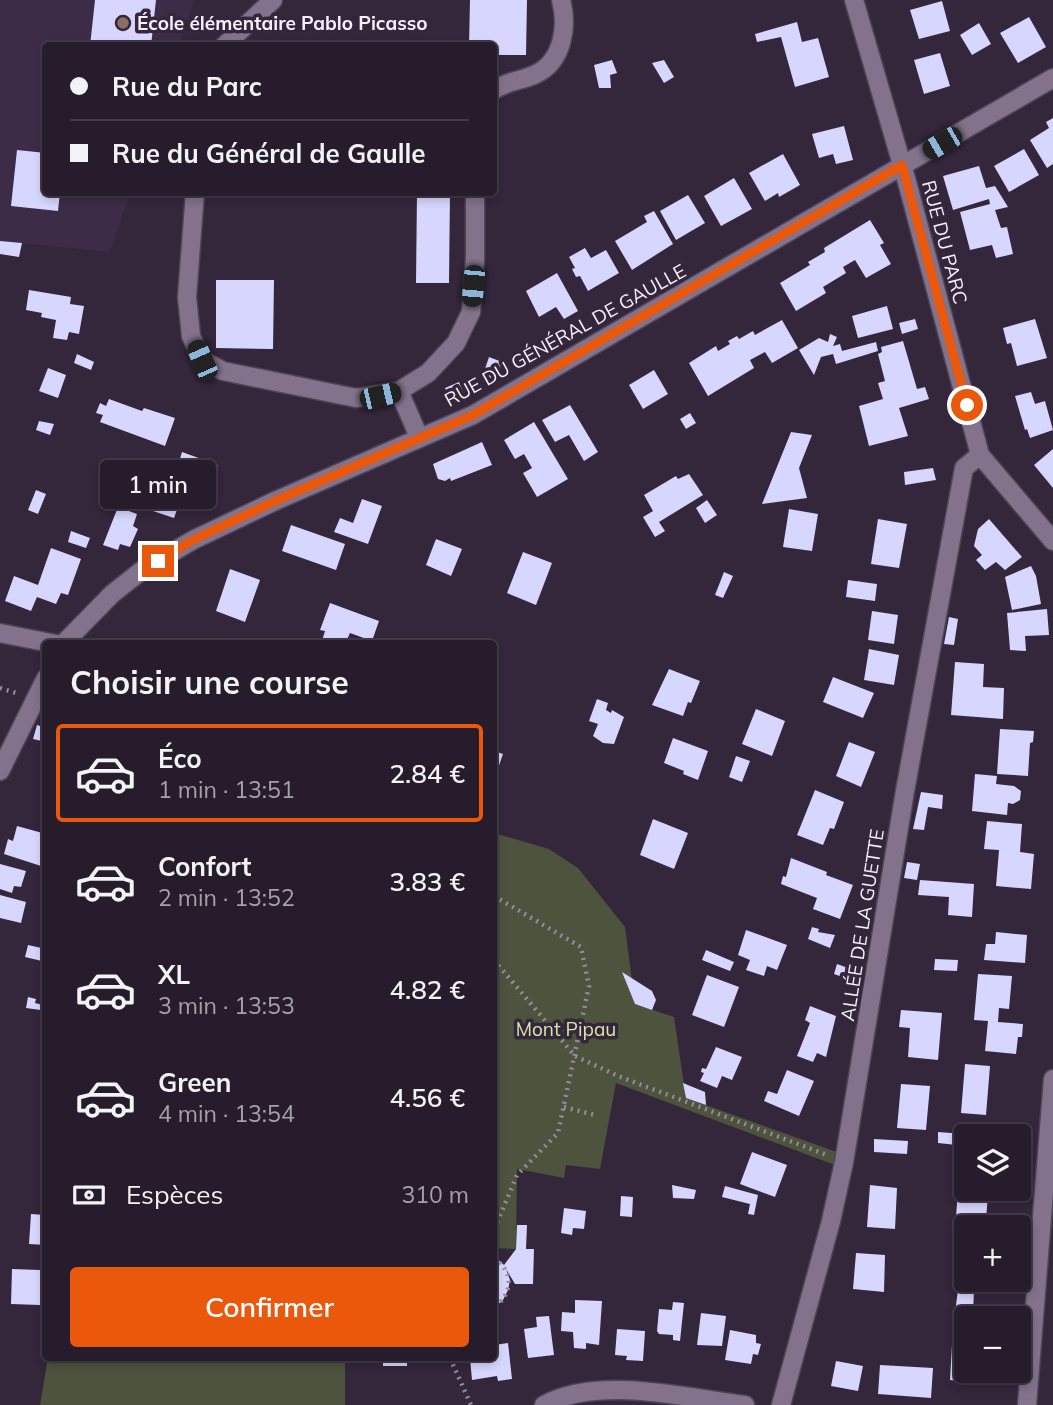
<!DOCTYPE html>
<html lang="fr">
<head>
<meta charset="utf-8">
<style>
	body { margin:0; font-family:Mulish,sans-serif; background:#2f2534; color:#f1f3f6; height:100vh; display:flex; flex-direction:column; font-size:26px; white-space:nowrap }
	* { box-sizing:border-box; margin:0 }
	p { font-size:23px; color:#a4a1a9 }
	.icon { flex:none; width:38px; height:38px; fill:none; stroke:currentColor; stroke-width:2; stroke-linecap:round; stroke-linejoin:round }
	.map { position:relative; flex:1; overflow:hidden }
	.panel { position:absolute; left:42px; top:640px; width:455px; height:721px; display:flex; flex-direction:column; background:#271c2c; border-radius:7px; box-shadow:0 4px 10px #0003,0 0 0 2px #433a48 }
	.panel>* { flex:none }
	.banner { position:absolute; left:42px; top:42px; width:455px; height:154px; border-radius:7px; box-shadow:0 4px 10px #0003,0 0 0 2px #433a48; display:grid; align-content:center; height:154px; padding:0 28px; background:#271c2c }
	.controls { position:absolute; left:954px; top:1124px; display:grid; gap:14px }
	.controls a { display:grid; place-items:center; width:77px; height:77px; border-radius:7px; background:#271c2c; box-shadow:0 4px 10px #0003,0 0 0 2px #433a48; font-size:35px }
	.end { position:absolute; width:32px; height:32px; margin:-16px; border:9px solid #ea580c; background:#fff; box-shadow:0 0 0 4px #fff }
	.from { border-radius:50% }
	.bubble { position:absolute; height:49px; border-radius:7px; background:#271c2c; box-shadow:0 4px 10px #0003,0 0 0 2px #433a48; font-size:23px; font-weight:600; line-height:49px; text-align:center }
	.car { position:absolute; width:21px; height:42px; margin:-21px -10px; border-radius:9px; box-shadow:0 0 5px 2px #0007; background:linear-gradient(#222 24%,#8ab4d8 0 40%,#222 0 76%,#8ab4d8 0 86%,#222 0) }
	.banner b { display:flex; align-items:center; gap:24px; height:66px; font-size:26px }
	.banner b+b { border-top:2px solid #433a48 }
	.banner i { width:18px; height:18px; background:#f1f3f6 }
	ul { padding:0; list-style:none }
	li { display:flex; align-items:center; gap:21px; height:98px; margin:0 14px 10px; padding:0 14px; border:4px solid transparent; border-radius:7px }
	li div { flex:1 }
	li b { display:block; font-size:26px }
	li em { font-style:normal; font-weight:600 }
	li.selected { border-color:#ea580c }
	li>.icon { width:63px; height:63px; stroke-width:1.5 }
	h2 { padding:0 28px; font-size:32px; line-height:84px }
	.pay { display:flex; align-items:center; gap:18px; height:77px; padding:0 28px; font-size:26px }
	.pay p { margin-inline-start:auto }
	.button { display:flex; gap:14px; margin-top:auto; padding:14px 28px }
	.button a { flex:1; height:80px; border-radius:7px; background:#ea580c; color:#fff; font-size:28px; font-weight:600; line-height:80px; text-align:center }
	.map>svg:first-child { display:block }
	.built { fill:#3d2c47 }
	.green { fill:#4d533c }
	.building { fill:#d6d6fe }
	.lines { fill:none; stroke-linecap:round; stroke-linejoin:round }
	.street-casing { stroke:#504557; stroke-width:21 }
	.path { stroke:#978c9d; stroke-width:4.5; stroke-dasharray:2 5; stroke-linecap:butt }
	.street { stroke:#82728b; stroke-width:18 }
	.route { stroke:#ea580c; stroke-width:9 }
	.education-dot { fill:#8d6e63; stroke:#34263b; stroke-width:2.5 }
	.labels { text-anchor:middle; stroke-width:7; stroke-linejoin:round; paint-order:stroke }
	.poi-label { font-size:19px; font-weight:bold; fill:#f8effd; stroke:#34263b; text-anchor:start }
	.street-label { font-size:19px; fill:#f8effd; stroke:#34263b }
	.park-label { font-size:19px; fill:#d7e7a6; stroke:#34263b }
</style>
</head>
<body>
<div class="map">
<svg width="1053" height="1405" viewBox="0 0 1053 1405">
	<rect width="100%" height="100%" fill="#34263b"/>
	<path class="built" d="M0 0H194L179 45 46 46V192L130 193 110 252 0 241Z"/>
	<path class="green" d="M494 833 549 849 578 868 625 927 635 1004 674 1017 686 1098 845 1155 843 1168 616 1083 600 1169 566 1165 564 1178 517 1169 516 1249 494 1248Z
		M48 1358H345V1405H40Z"/>
	<path class="building" d="M95 0H156L151 46H90Z
		M470 0H527L526 55H494V46H469Z
		M942 1 950 31 919 39 910 10Z
		M1029 17 1046 47 1018 63 1000 33Z
		M797 22 802 42 818 38 829 77 795 87 781 37 757 42 755 34Z
		M979 23 991 44 972 55 960 35Z
		M940 53 950 86 924 94 914 60Z
		M612 60 617 73 610 75 611 88H599L594 65Z
		M664 60 674 77 664 83 652 63Z
		M1053 118V164L1047 168 1030 140 1049 128 1046 122Z
		M844 126 853 160 836 164 833 154 819 158 812 134Z
		M1024 149 1039 175 1009 192 994 166Z
		M17 150 46 153V192H60L58 211 11 206Z
		M783 154 800 185 779 197 778 193 765 201 749 173Z
		M979 166 986 188 995 186 1008 207 995 210 1001 228 1007 227 1013 254 996 258 992 245 970 250 960 212 990 204 989 199 953 210 943 176Z
		M734 178 752 209 721 226 704 196Z
		M417 192H450L449 283H416Z
		M688 195 705 223 676 240 660 211Z
		M654 211 673 244 632 270 615 241 647 222 644 216Z
		M870 220 884 243 880 245 891 264 866 278 855 260 843 267 846 273 823 287 826 293 796 311 780 283 810 265 808 262 825 252 824 248Z
		M0 241 22 243 19 257 0 254Z
		M585 248 591 258 606 250 619 273 588 291 580 276 576 277 572 269 575 268 569 257Z
		M557 273 578 311 564 319 556 307 539 317 526 291Z
		M216 280H274L273 349 216 348Z
		M29 290 71 297 70 304 84 306 79 334 69 332 67 340 53 338 56 320 41 317 42 313 26 310Z
		M887 306 893 329 858 338 852 316Z
		M915 319 918 329 902 334 899 323Z
		M1035 319 1047 358 1017 366 1011 343 1007 344 1003 328Z
		M782 320 798 348 772 363 765 352 750 360 754 368 708 396 689 363 716 346 718 351 730 344 728 341 737 336 739 339 753 331 755 335Z
		M830 334 837 337 833 346 840 344 842 351 876 342 878 351 836 364 833 354 821 357 814 375 799 350 819 338 828 342Z
		M903 341 917 389 925 387 929 399 899 408 908 436 869 446 859 406 883 399 878 383 885 381 878 354 882 352 881 347Z
		M77 354 94 362 91 370 74 363Z
		M489 357 502 362 496 380 483 375Z
		M48 368 66 375 58 398 39 391Z
		M654 370 668 394 643 409 629 385Z
		M459 382 464 394 450 400 445 388Z
		M1031 392 1035 404 1045 401 1053 430 1030 438 1027 429 1025 430 1015 396Z
		M109 399 142 411 144 408 175 418 165 446 100 422 103 415 96 413 100 403 106 406Z
		M570 405 598 452 584 461 569 435 555 442 542 420Z
		M690 413 696 423 686 429 680 419Z
		M39 421 54 424 50 435 36 430Z
		M534 422 568 479 537 497 523 473 532 468 524 454 515 459 504 440Z
		M791 432 812 435 799 468 807 498 762 504Z
		M482 442 492 465 451 481 450 478 445 481 438 479 433 464Z
		M1053 449V488L1034 465Z
		M182 452 218 465 210 486 187 478 191 466 179 462Z
		M933 468 936 480 905 485 904 472Z
		M689 474 703 495 659 522 665 531 655 537 643 517 653 511 644 495 676 476 678 479Z
		M150 480 183 493 174 518 141 507Z
		M36 490 46 494 38 514 28 510Z
		M362 499 382 506 368 544 334 532 340 518 353 523Z
		M707 500 717 515 705 523 696 508Z
		M118 507 137 514 133 526 138 529 130 547 120 544 118 550 103 545Z
		M789 509 818 514 812 551 783 547Z
		M878 519 907 524 899 568 871 564Z
		M989 519 1022 557 1005 570 996 562 985 570 976 560 982 555 974 546 978 529Z
		M291 525 345 544 336 570 282 551Z
		M71 531 90 538 86 548 68 542Z
		M436 539 462 549 451 576 426 565Z
		M51 548 81 559 68 595 61 593 56 604 37 597 31 611 5 601 14 576 38 585Z
		M523 552 552 563 536 605 507 593Z
		M1031 566 1036 576 1041 604 1012 610 1005 577Z
		M230 569 260 580 245 622 216 611Z
		M724 572 733 576 723 598 715 595Z
		M848 580 877 584 875 601 846 597Z
		M330 603 379 621 372 641 350 633 345 644H321L325 631 320 630Z
		M1047 609 1049 635 1025 636 1026 651 1010 650 1007 613Z
		M872 611 898 615 894 644 868 640Z
		M949 617 958 619 954 645 944 644Z
		M869 649 899 655 894 685 864 680Z
		M955 662 984 664 983 687 1004 688 1003 719 951 715Z
		M669 669 700 681 691 703 688 702 683 716 652 705Z
		M833 677 874 693 863 718 823 702Z
		M597 699 608 703 606 710 611 713 612 710 624 717 614 744 603 743 593 736 598 724 589 721Z
		M756 709 785 721 772 756 742 744Z
		M37 725 46 728V742L33 739Z
		M1000 729 1034 731 1033 742 1030 743 1028 776 997 774Z
		M673 738 708 751 698 780 683 774 684 771 664 763Z
		M849 742 875 752 861 787 836 776Z
		M494 751 503 754 494 780Z
		M736 756 750 761 742 782 729 777Z
		M975 774 997 776 996 784 1014 786 1021 791 1020 800 1013 804 1008 803 1007 815 972 811Z
		M815 790 844 802 834 829 830 828 823 845 797 835Z
		M921 792 943 795 942 809 928 807 924 830 913 829Z
		M653 819 688 833 674 869 640 855Z
		M987 821 1022 824 1020 852 1034 854 1031 889 996 886 999 850 984 849Z
		M17 826 46 834V853L41 866 4 854 8 839 13 841Z
		M791 858 827 872 826 875 853 885 840 919 813 909 817 898 781 884 783 876 786 877Z
		M907 862 920 864 917 880 904 878Z
		M0 864 26 871 21 887 14 886 12 893 0 889Z
		M920 880 974 884 972 917 948 915 949 897 918 895Z
		M0 895 26 902 21 923 0 918Z
		M812 927 819 929 818 932 835 935 830 948 808 939Z
		M746 930 787 945 777 970 767 966 764 976 746 970 750 960 738 955Z
		M996 932 1027 935 1025 963 984 960 986 944H995Z
		M28 945 46 949V962L25 957Z
		M706 950 734 962 730 971 702 960Z
		M935 959 958 960 957 971 934 970Z
		M837 964 859 972 856 982 834 974Z
		M622 972 652 991 656 1000 652 1010 635 1004Z
		M978 974 1012 976 1009 1009 999 1008 998 1022 1023 1024 1022 1037H1018L1016 1054 985 1051 988 1021 974 1020Z
		M707 975 739 987 724 1027 692 1015Z
		M28 997 36 999 35 1003 43 1005 41 1010 26 1008Z
		M810 1006 836 1016 826 1057 817 1053 813 1062 797 1056 810 1023 805 1020Z
		M901 1010 942 1013 938 1060 908 1057 910 1028 899 1027Z
		M716 1047 742 1057 732 1080 722 1076 717 1088 700 1081 704 1073 701 1072 702 1068 706 1069Z
		M965 1064 990 1066 986 1115 961 1113Z
		M787 1070 814 1081 799 1116 764 1101 768 1091 777 1094Z
		M683 1083 705 1092 706 1105 686 1098Z
		M901 1084 930 1086 926 1130 897 1128Z
		M965 1124 984 1125 983 1136H966V1146L938 1143V1132L964 1134Z
		M874 1139 908 1141 907 1154 874 1152Z
		M752 1152 787 1165 775 1197 740 1184Z
		M672 1185 696 1190 694 1199 673 1198Z
		M870 1185 897 1188 895 1229 867 1227Z
		M725 1186 758 1195 754 1215 748 1214 750 1204 722 1197Z
		M958 1190 988 1193 986 1221 983 1222 982 1227H966V1245L954 1244Z
		M621 1196 633 1197 632 1217 620 1216Z
		M564 1208 586 1211 584 1229 573 1228 572 1235 561 1233Z
		M31 1214 46 1215V1245L29 1244Z
		M517 1225H527L526 1249H534L533 1284H515L506 1269 510 1280 508 1290 503 1300 494 1308V1256L504 1265 516 1249Z
		M856 1253 885 1255 884 1292 853 1289Z
		M12 1269 40 1270V1305L11 1304Z
		M958 1289 974 1290 973 1313 997 1316 996 1318H966V1323L954 1322Z
		M575 1300 602 1301 599 1345 586 1343V1349L574 1348 573 1332 561 1331 562 1312 575 1313Z
		M673 1302 684 1303 680 1341 673 1340V1335L659 1334 657 1331 659 1309 672 1310Z
		M701 1313 726 1316 722 1346 697 1345Z
		M549 1316 554 1355 528 1358 524 1329 537 1327 536 1317Z
		M617 1329 645 1331 643 1361 626 1360 627 1356 615 1355Z
		M730 1330 756 1335V1343L761 1344 758 1355 753 1354 751 1364 725 1360Z
		M508 1343 512 1379 498 1381 497 1376 472 1380 470 1358H494V1345Z
		M952 1345 966 1346V1370H990L989 1384 950 1380Z
		M383 1358H407V1366H383Z
		M836 1361 863 1366 858 1391 831 1386Z
		M880 1365 933 1368 931 1398 878 1394Z"/>
	<g class="lines">
		<defs>
			<path id="street" d="M854 0 907 182 980 455 1053 541
				M224 46 273 0
				M494 90C506 81 522 81 536 74 563 61 568 26 561 0
				M195 192 187 297 191 336 202 360 223 371 356 398 399 391 428 373 456 343 471 312 475 259V192
				M399 391 419 437
				M0 633 56 644
				M63 644 112 594 141 571 193 540 275 501 473 415 1053 78
				M0 771 46 678
				M544 1405C598 1375 686 1398 745 1405
				M781 1405 831 1221 844 1162 905 791 964 468 980 455
				M1027 1405 1053 1079"/>
		</defs>
		<use href="#street" class="street-casing"/>
		<path class="path" d="M0 688 16 693
			M494 896 581 947 589 986 558 1133 517 1175 494 1230
			M494 960 575 1056 618 1076 827 1155
			M564 1107 595 1115
			M494 1258C514 1272 513 1293 494 1308
			M450 1358 471 1405"/>
		<use href="#street" class="street"/>
	</g>
	<g class="lines">
		<path class="route" d="M158 561 193 540 275 501 473 415 902 165 967 405"/>
	</g>
	<circle class="education-dot" cx="123" cy="23" r="7"/>
	<g class="labels">
		<g class="poi-label">
			<text x="137" y="30">École élémentaire Pablo Picasso</text>
		</g>
		<g class="street-label">
			<text transform="translate(945 242) rotate(75)" y="7">RUE DU PARC</text>
			<text transform="translate(565 335) rotate(-29)" y="7">RUE DU GÉNÉRAL DE GAULLE</text>
			<text transform="translate(862 925) rotate(-81)" y="7">ALLÉE DE LA GUETTE</text>
		</g>
		<g class="park-label">
			<text x="566" y="1036">Mont Pipau</text>
		</g>
	</g>
</svg>
<div class="controls">
<a><svg class="icon" aria-label="layers" viewBox="0 0 24 24"><path d="M12 4l9 5-9 5-9-5zM3 14l9 5 9-5"/></svg></a>
<a>+</a>
<a>−</a>
</div>
<i class="end from" style="left:967px;top:405px"></i>
<i class="end" style="left:158px;top:561px"></i>
<div class="bubble" style="left:100px;top:460px;width:116px">1 min</div>
<i class="car" style="left:942px;top:143px;rotate:240deg"></i>
<i class="car" style="left:473px;top:286px;rotate:185deg"></i>
<i class="car" style="left:202px;top:360px;rotate:336deg"></i>
<i class="car" style="left:380px;top:396px;rotate:77deg"></i>
<div class="banner">
<b><i class="from"></i>Rue du Parc</b>
<b><i></i>Rue du Général de Gaulle</b>
</div>
<section class="panel">
<h2>Choisir une course</h2>
<ul>
<li class="selected"><svg class="icon" aria-label="car" viewBox="0 0 24 24"><path d="M5 17H2v-5l4-1 3-4h7l3 4 3 1v5h-3M9 17h6M6 11h13"/><circle cx="7" cy="17" r="2"/><circle cx="17" cy="17" r="2"/></svg><div><b>Éco</b><p>1 min · 13:51</p></div><em>2.84 €</em></li>
<li><svg class="icon" aria-label="car" viewBox="0 0 24 24"><path d="M5 17H2v-5l4-1 3-4h7l3 4 3 1v5h-3M9 17h6M6 11h13"/><circle cx="7" cy="17" r="2"/><circle cx="17" cy="17" r="2"/></svg><div><b>Confort</b><p>2 min · 13:52</p></div><em>3.83 €</em></li>
<li><svg class="icon" aria-label="car" viewBox="0 0 24 24"><path d="M5 17H2v-5l4-1 3-4h7l3 4 3 1v5h-3M9 17h6M6 11h13"/><circle cx="7" cy="17" r="2"/><circle cx="17" cy="17" r="2"/></svg><div><b>XL</b><p>3 min · 13:53</p></div><em>4.82 €</em></li>
<li><svg class="icon" aria-label="car" viewBox="0 0 24 24"><path d="M5 17H2v-5l4-1 3-4h7l3 4 3 1v5h-3M9 17h6M6 11h13"/><circle cx="7" cy="17" r="2"/><circle cx="17" cy="17" r="2"/></svg><div><b>Green</b><p>4 min · 13:54</p></div><em>4.56 €</em></li>
</ul>
<div class="pay"><svg class="icon" aria-label="cash" viewBox="0 0 24 24"><path d="M3 7h18v10H3z"/><circle cx="12" cy="12" r="2"/></svg>Espèces<p>310 m</p></div>
<div class="button"><a>Confirmer</a></div>
</section>
</div>
</body>
</html>
